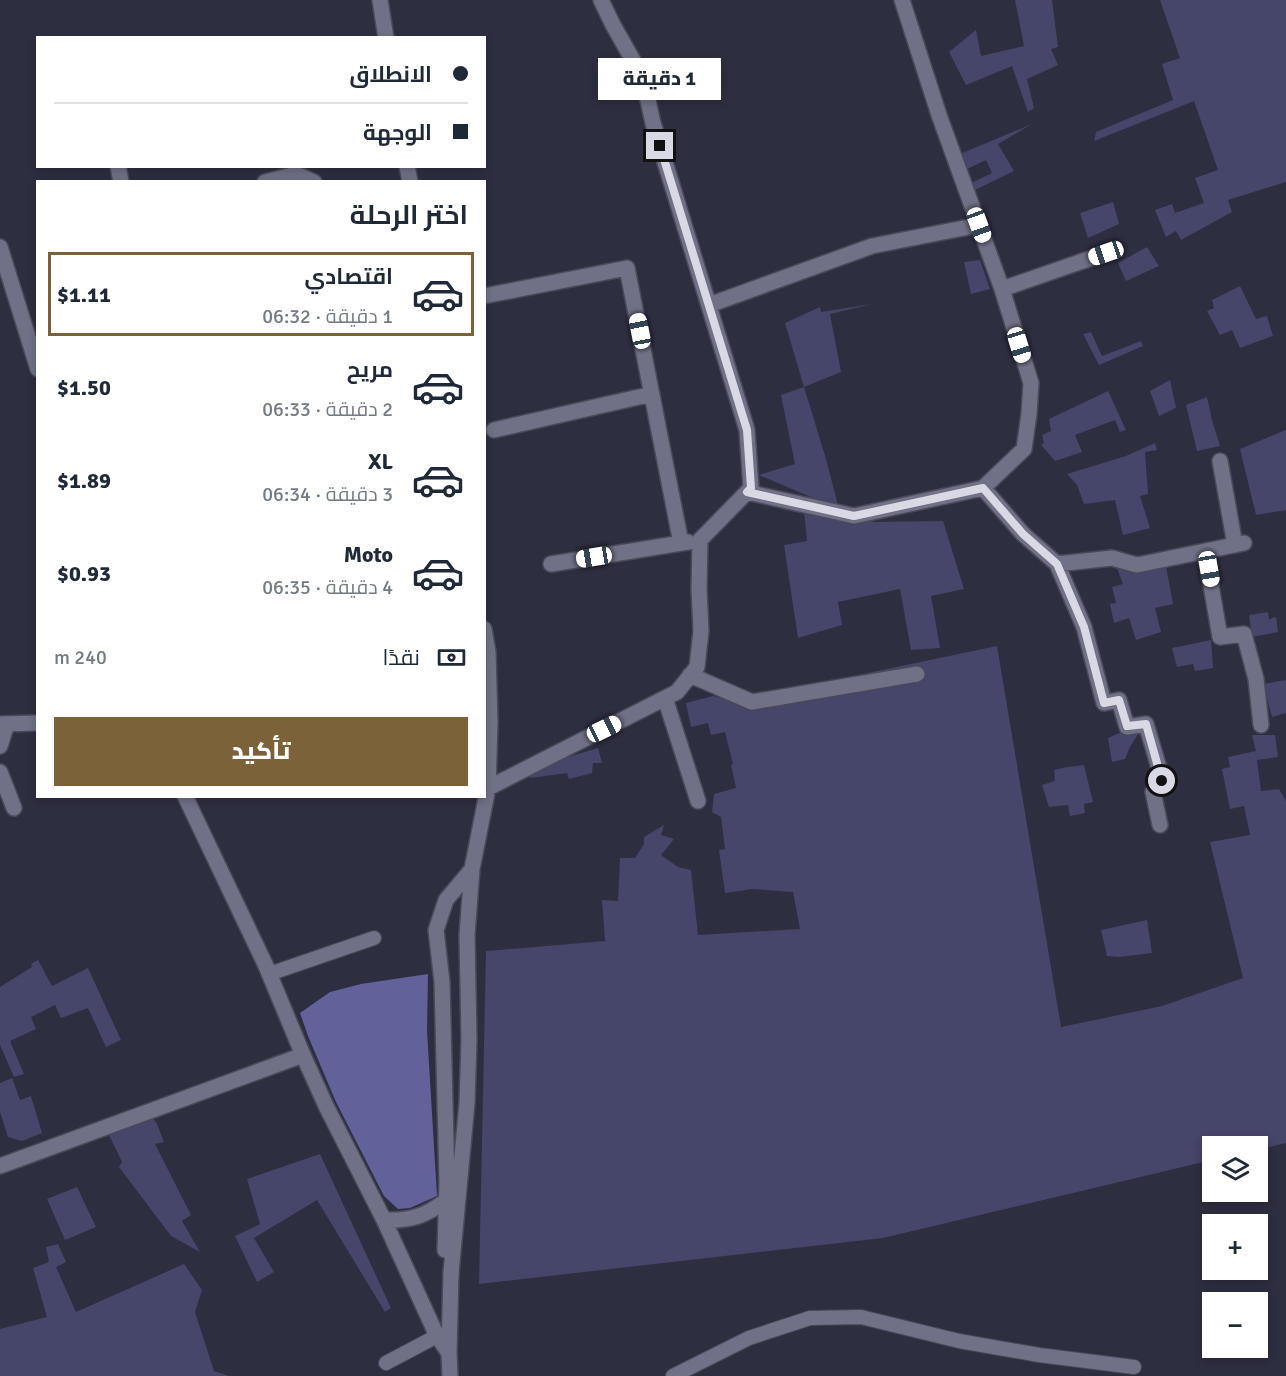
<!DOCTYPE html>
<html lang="ar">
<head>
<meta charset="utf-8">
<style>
	body { margin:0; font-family:Signika,Cairo,sans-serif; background:#f2f2f3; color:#1f2937; direction:rtl; height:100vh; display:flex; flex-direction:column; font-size:22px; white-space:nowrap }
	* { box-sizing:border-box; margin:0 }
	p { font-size:20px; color:#747a83 }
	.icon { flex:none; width:33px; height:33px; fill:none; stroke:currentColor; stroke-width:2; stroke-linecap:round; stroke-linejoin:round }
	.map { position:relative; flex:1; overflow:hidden; direction:ltr }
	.side { position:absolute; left:36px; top:180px; width:450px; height:618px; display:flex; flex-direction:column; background:#fff; border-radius:0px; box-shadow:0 3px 9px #0003; direction:rtl }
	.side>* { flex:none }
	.banner { position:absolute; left:36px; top:36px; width:450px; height:132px; border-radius:0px; box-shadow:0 3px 9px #0003; direction:rtl; display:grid; align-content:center; height:132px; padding:0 18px; background:#fff }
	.controls { position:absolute; left:1202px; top:1136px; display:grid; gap:12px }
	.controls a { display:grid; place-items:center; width:66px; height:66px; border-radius:0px; background:#fff; box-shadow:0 3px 9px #0003; font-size:30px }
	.end { position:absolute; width:27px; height:27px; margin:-14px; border:8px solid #d8d9e5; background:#111; box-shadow:0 0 0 3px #111 }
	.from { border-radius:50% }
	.bubble { position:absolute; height:42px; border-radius:0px; background:#fff; box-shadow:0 3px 9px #0003; font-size:20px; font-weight:800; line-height:42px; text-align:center; direction:rtl }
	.car { position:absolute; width:18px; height:36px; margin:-18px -9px; border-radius:8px; box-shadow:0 0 4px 2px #0007; background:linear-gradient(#fff 24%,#345 0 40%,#fff 0 76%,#345 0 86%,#fff 0) }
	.banner b { display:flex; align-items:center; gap:21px; height:57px; font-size:22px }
	.banner b+b { border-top:2px solid #e0e1e3 }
	.banner i { width:15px; height:15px; background:#1f2937 }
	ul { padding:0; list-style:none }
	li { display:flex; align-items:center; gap:18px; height:84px; margin:0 12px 9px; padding:0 6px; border:3px solid transparent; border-radius:0px }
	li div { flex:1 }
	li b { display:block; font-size:22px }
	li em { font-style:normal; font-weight:800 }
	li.active { border-color:#7c6239 }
	li>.icon { width:54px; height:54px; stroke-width:1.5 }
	h2 { padding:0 18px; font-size:27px; line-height:72px }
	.pay { display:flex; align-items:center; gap:15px; height:66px; padding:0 18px; font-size:22px }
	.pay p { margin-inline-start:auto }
	.action { display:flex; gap:12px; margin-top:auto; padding:12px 18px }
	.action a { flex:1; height:69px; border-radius:0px; background:#7c6239; color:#fff; font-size:24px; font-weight:800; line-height:69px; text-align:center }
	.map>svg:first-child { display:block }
	.green { fill:#46456a }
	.forest { fill:#626199 }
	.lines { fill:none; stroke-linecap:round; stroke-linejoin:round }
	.lane-casing { stroke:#494959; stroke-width:16 }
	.street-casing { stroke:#494959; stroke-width:18 }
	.secondary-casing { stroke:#494959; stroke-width:18 }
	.lane { stroke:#707087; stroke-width:14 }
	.street { stroke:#707087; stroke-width:15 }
	.secondary { stroke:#707087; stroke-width:15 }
	.route { stroke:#d8d9e5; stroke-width:8 }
</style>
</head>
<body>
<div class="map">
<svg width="1286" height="1376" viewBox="0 0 1286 1376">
	<rect width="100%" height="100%" fill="#2e2e41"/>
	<path class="green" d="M1015 0H1052L1058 47 1051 49 1058 65 1027 79 1034 108 1028 112 1012 66 966 85 949 52 976 30 981 56 1024 46Z
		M1160 0H1286V182L1228 200 1232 212 1181 240 1176 231 1166 237 1155 210 1172 204 1175 213 1204 203 1195 178 1218 170 1194 101 1094 141 1096 132 1173 100 1162 64 1180 58Z
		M1032 124 998 144 1014 171 975 190 971 183 992 173 986 160 967 169 960 154Z
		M1113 202 1119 224 1088 238 1080 213Z
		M1147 247 1159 266 1126 281 1118 263Z
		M980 260 990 289 971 294 964 262Z
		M1240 286 1256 319 1267 316 1273 336 1240 348 1232 330 1220 335 1207 311 1214 308 1212 300Z
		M872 304 830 314 841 372 804 387 826 459 839 509 759 475 795 464 781 395 804 387 785 323 820 307 821 312Z
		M1091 332 1102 356 1141 341 1143 346 1099 365 1083 334Z
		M1170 380 1176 408 1159 416 1150 391Z
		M1108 391 1126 430 1120 432 1115 420 1075 435 1082 452 1055 461 1041 445 1044 443 1042 435 1051 431 1049 419Z
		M1207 397 1212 420 1220 446 1197 451 1186 405Z
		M1286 430V510L1256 515 1240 449Z
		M1155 443 1157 450 1145 452 1148 494 1140 496 1150 528 1123 535 1115 500 1084 504 1077 485 1067 474 1126 456Z
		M804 511 876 522 943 521 964 589 931 596 940 648 911 650 900 589 838 602 842 625 798 638 784 545 807 541Z
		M1115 563 1166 566 1173 604 1155 608 1161 632 1136 640 1129 618 1114 623 1110 604 1116 603 1112 587 1123 584Z
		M1268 612 1269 619 1276 617 1278 632 1252 637 1249 615Z
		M1211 640 1213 668 1195 671 1193 664 1177 667 1172 648Z
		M997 646 1061 1027 1162 1006 1243 978 1210 842 1250 835 1244 806 1230 809 1222 769 1230 767 1228 757 1256 751 1252 735H1275L1278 757 1257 760 1261 791 1279 789 1286 801V1143L1257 1150V1146H1212V1160L883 1238 479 1284 486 951 605 941 602 900 618 901 620 858H635L644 844V837L664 825 661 835 674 839 661 855 678 867 691 870 698 935 800 929 793 892 753 889 725 893 719 850 725 849 721 817 712 812 714 794 736 788 731 765 733 764 725 732 711 735 708 723 691 727 686 703 713 696 768 709 767 694Z
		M1286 680V713L1272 717 1263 684Z
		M1124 731 1138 734 1130 747 1125 759 1112 762 1108 738Z
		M598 748 602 763H593L592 773 569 779 567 773 530 778 534 767Z
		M1084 765 1093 802 1084 804 1085 813 1070 816 1068 805 1049 807 1042 785 1055 781 1054 770 1062 768Z
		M1147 920 1152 953 1119 957 1107 956 1101 930Z
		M38 960 52 986 88 968 121 1040 106 1047 88 1008 61 1018 55 1005 31 1017 36 1029 10 1041 24 1074 14 1077 0 1045V987L32 967 31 964Z
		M12 1078 20 1100 31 1096 42 1133 22 1141 8 1137 0 1112V1083Z
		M150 1114 157 1124 164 1142 155 1144 191 1215 182 1221 200 1252 171 1236 119 1167 122 1162 109 1135Z
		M320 1154 391 1308 385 1312 317 1200 254 1238 274 1272 257 1282 235 1236 260 1224 247 1179Z
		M77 1187 96 1227 65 1240 47 1199Z
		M58 1244 66 1262 56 1267 76 1312 184 1264 202 1290 195 1312 214 1371 229 1376H0V1329L47 1317 33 1268 49 1262 46 1247Z"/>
	<path class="forest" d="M428 974 427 1031 437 1196 410 1208 398 1209 384 1196 336 1102 308 1036 300 1013 330 992 361 984Z"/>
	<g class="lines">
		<defs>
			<path id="lane" d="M269 974 374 938
				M386 1363 437 1336
				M673 1376 749 1338 810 1318 861 1317 959 1341 1039 1355 1134 1367"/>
			<path id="street" d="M380 0 386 38
				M902 0 939 115 1002 289
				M118 166 121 182
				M407 166 410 182
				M265 182 296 174 314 182
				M0 247 38 369
				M484 296 627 268 681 543
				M709 305 872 246 979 225
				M494 430 652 394
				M1220 461 1235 545
				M983 488 1024 449 1029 414 1031 383 1002 289 1106 253
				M747 492 854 516 983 488 1023 534 1057 564 1084 627 1104 703 1119 700 1127 727 1146 724 1163 781 1153 792 1160 825
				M1205 551 1220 637 1244 634 1256 679 1261 725
				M551 564 688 542
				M1057 564 1112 558 1137 565 1244 543
				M690 675 752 702 917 674
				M665 698 698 801
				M0 746 7 724
				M0 772 14 808
				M488 788 677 692 697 667 701 631 699 589 700 540 751 488 747 430 653 123 643 78 613 25 601 0
				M0 1166 303 1055
				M445 1250 447 1182 442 982 436 930 446 900 472 869
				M451 1273 467 1103 469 1040 467 935 472 869 488 788 490 722 488 652 484 629"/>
			<path id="secondary" d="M0 724 38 723
				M185 796 266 966 303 1055 326 1106 384 1220 437 1336 449 1353 450 1376
				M384 1220C411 1221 425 1216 447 1200
				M449 1353 451 1273"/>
		</defs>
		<use href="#lane" class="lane-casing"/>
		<use href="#street" class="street-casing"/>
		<use href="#secondary" class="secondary-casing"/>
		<use href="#lane" class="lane"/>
		<use href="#street" class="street"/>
		<use href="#secondary" class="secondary"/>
	</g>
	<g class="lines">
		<path class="route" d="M660 146 747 430 751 488 747 492 854 516 983 488 1023 534 1057 564 1084 627 1104 703 1119 700 1127 726 1146 724 1162 781"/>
	</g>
</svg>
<div class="controls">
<a><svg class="icon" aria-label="layers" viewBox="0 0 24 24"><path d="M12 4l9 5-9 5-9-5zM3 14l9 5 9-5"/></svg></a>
<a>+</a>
<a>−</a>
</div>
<i class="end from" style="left:1162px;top:781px"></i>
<i class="end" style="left:660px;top:146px"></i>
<div class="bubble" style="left:598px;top:58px;width:123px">1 دقيقة</div>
<i class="car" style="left:979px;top:225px;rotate:160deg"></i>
<i class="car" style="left:1106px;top:253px;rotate:251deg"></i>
<i class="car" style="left:640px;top:331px;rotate:349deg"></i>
<i class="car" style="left:1019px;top:345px;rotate:163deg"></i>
<i class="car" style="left:594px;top:557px;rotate:261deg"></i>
<i class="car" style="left:1209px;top:569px;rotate:170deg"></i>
<i class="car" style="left:604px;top:729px;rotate:64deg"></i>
<div class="banner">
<b><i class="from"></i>الانطلاق</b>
<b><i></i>الوجهة</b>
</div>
<section class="side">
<h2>اختر الرحلة</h2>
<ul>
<li class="active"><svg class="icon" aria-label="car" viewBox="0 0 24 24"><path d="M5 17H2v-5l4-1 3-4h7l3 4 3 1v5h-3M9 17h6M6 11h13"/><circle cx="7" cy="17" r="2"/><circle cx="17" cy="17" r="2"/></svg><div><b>اقتصادي</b><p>1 دقيقة · 06:32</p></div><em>$1.11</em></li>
<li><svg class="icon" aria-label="car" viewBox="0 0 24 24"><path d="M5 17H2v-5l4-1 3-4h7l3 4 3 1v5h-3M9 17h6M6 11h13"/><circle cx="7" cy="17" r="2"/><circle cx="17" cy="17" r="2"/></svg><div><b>مريح</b><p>2 دقيقة · 06:33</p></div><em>$1.50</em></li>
<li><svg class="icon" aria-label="car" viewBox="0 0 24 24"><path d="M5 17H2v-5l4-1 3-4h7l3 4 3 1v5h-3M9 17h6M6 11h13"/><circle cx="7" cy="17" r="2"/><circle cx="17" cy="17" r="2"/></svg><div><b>XL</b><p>3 دقيقة · 06:34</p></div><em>$1.89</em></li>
<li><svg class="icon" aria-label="car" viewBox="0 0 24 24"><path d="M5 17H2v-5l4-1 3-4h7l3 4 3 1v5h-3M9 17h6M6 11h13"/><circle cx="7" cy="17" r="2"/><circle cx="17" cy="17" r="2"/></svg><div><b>Moto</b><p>4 دقيقة · 06:35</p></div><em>$0.93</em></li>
</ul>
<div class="pay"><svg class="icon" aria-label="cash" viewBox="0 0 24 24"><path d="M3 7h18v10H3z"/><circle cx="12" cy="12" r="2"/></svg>نقدًا<p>240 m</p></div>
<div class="action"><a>تأكيد</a></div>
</section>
</div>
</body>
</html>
